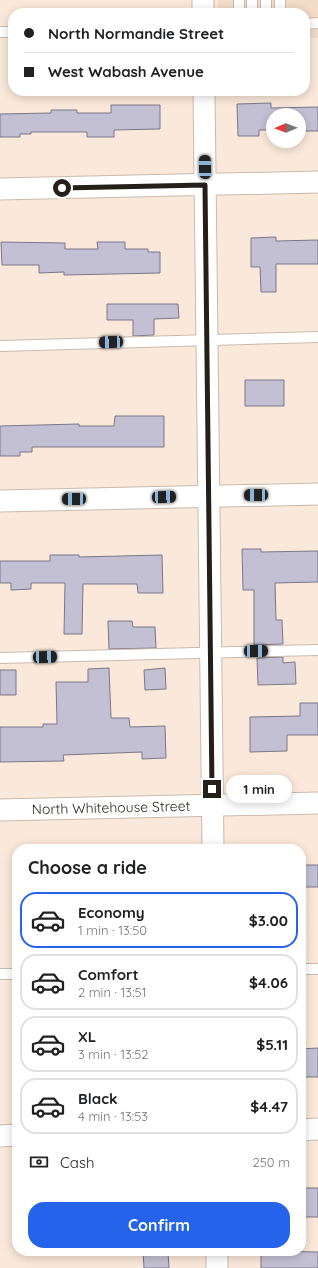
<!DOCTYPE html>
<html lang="en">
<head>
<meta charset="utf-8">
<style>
	body { margin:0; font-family:Quicksand,sans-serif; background:#f6f6f6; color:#202124; height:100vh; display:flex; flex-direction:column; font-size:15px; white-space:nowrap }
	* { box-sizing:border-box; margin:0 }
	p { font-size:13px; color:#757577 }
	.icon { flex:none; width:22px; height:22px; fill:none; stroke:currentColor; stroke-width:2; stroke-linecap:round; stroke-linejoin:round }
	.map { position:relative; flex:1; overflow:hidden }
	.panel { position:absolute; left:12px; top:844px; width:294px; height:412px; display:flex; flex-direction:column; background:#fff; border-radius:16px; box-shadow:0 2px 10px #0003 }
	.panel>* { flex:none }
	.guide { position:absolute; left:8px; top:8px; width:302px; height:88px; border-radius:16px; box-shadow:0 2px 10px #0003; display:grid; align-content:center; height:88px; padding:0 16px; background:#fff }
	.needle { width:26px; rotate:269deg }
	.tools { position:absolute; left:266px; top:108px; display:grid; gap:8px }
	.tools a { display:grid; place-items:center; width:40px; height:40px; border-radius:50%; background:#fff; box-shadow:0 2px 10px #0003; font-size:20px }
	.end { position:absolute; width:18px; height:18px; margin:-9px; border:5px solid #251f1a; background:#fff; box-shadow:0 0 0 2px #fff }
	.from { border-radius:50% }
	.bubble { position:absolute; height:28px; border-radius:14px; background:#fff; box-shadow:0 2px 10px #0003; font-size:13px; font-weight:800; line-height:28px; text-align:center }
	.car { position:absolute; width:12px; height:24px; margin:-12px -6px; border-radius:5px; box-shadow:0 0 3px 1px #0007; background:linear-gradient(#222 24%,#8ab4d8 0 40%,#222 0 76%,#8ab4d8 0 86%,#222 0) }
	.guide b { display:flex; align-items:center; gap:14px; height:38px; font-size:15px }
	.guide b+b { border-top:1px solid #e0e0e0 }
	.guide i { width:10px; height:10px; background:#202124 }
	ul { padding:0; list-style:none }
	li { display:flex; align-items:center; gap:12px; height:56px; margin:0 8px 6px; padding:0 8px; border:2px solid #e0e0e0; border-radius:16px }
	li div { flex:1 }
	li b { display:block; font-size:15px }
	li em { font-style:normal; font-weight:800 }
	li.current { border-color:#2563eb }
	li>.icon { width:36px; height:36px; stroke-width:1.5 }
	h2 { padding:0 16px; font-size:18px; line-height:48px }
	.pay { display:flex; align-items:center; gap:10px; height:44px; padding:0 16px; font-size:15px }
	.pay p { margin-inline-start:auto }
	.button { display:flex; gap:8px; margin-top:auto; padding:8px 16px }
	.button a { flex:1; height:46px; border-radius:16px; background:#2563eb; color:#fff; font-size:16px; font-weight:800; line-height:46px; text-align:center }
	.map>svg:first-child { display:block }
	.built { fill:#f2dbc7 }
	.building { fill:#c3c0d3; stroke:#7a7789 }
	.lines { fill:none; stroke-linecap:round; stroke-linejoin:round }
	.lane-casing { stroke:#cbbaac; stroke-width:12 }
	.street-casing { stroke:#cbbaac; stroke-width:23 }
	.lane { stroke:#fff; stroke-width:10 }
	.street { stroke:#fff; stroke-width:21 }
	.route { stroke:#251f1a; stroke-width:5 }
	.labels { text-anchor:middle; stroke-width:4; stroke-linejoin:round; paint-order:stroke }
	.street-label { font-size:14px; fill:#251f1a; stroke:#fae9da }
</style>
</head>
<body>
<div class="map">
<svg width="318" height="1268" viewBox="0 0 318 1268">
	<rect width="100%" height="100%" fill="#fae9da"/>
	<path class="built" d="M218 0H318V38H305V13H218Z"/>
	<path class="building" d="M271 103V108L318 107V131H299V115H273V130H259V136H238L237 104Z
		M111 105H160V129L114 130V137H87V132H31V134H20V137H0V114L51 113V110H77V113H111Z
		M276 237V241L318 240V264H276V292H261L260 267H251V238Z
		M1 242 65 243V249H98L97 242H125V249H148V252H160V273L64 275V272L39 273V265H2Z
		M107 304H178L179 318 154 319V335L133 336V320H107Z
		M245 380H284V406H245Z
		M115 416H164V447H32V452H20V456H0V426L79 424V426H114Z
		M242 549H261V552L318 551V582L275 583 276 620H282L283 644 254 645V590H243Z
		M50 555H79V557L162 555 163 593H138L137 584H83L82 634H64L65 583H31V589L11 590V583H0V561H50Z
		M108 621H132L133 627H155L156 648 109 649Z
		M283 657V663L295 662 296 684 258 685 257 658Z
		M109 668 111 718H129L130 727 165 726 166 758 142 759V752L63 755 64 761 0 762V727H43V724H57L56 682H88V669Z
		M165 668 166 689 145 690 144 670Z
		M0 670H16V695H0Z
		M300 703H318V735H287V751L250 752V717L300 716Z
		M301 865H318V887H301Z
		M318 1048V1077H301V1049Z
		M301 1188H318V1217H301Z
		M143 1251H168L169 1268H144Z
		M261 1251 318 1252V1268H261Z"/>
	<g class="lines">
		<defs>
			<path id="lane" d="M239 0V13
				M252 0V13
				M266 0V13
				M280 0V13
				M305 24 318 23
				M0 32H13
				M0 346 318 337
				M0 658 318 650
				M301 969H318
				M0 974H17"/>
			<g id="street">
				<path d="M203 0V13"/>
				<path d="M204 91 213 849"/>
				<path d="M0 189 318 182"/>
				<path d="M0 501 318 494"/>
				<path id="s1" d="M0 810 318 803"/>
				<path d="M301 1130 318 1129"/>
				<path d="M0 1136 17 1135"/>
				<path d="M217 1251V1268"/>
			</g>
		</defs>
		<use href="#lane" class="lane-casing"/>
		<use href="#street" class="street-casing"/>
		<use href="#lane" class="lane"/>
		<use href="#street" class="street"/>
	</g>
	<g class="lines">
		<path class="route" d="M62 188 205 185 212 789"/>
	</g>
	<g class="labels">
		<g class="street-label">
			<text dy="5" stroke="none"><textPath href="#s1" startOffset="111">North Whitehouse Street</textPath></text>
		</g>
	</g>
</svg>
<div class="tools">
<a><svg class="needle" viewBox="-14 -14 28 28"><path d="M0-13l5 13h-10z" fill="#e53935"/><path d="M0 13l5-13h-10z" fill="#757577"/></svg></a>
</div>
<i class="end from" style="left:62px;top:188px"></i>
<i class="end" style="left:212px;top:789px"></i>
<div class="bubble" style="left:226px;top:775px;width:66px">1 min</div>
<i class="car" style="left:205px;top:167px;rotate:359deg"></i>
<i class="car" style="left:111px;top:342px;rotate:268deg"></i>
<i class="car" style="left:256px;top:495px;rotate:269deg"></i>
<i class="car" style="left:164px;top:497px;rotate:88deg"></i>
<i class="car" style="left:74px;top:499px;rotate:269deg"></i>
<i class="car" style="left:256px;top:651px;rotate:89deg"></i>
<i class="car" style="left:45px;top:657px;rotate:88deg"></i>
<div class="guide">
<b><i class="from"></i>North Normandie Street</b>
<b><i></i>West Wabash Avenue</b>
</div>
<section class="panel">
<h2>Choose a ride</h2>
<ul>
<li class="current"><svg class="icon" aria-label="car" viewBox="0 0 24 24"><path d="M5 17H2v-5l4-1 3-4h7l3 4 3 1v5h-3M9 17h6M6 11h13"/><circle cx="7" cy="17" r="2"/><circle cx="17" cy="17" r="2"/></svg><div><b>Economy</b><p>1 min · 13:50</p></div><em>$3.00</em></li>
<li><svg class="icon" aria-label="car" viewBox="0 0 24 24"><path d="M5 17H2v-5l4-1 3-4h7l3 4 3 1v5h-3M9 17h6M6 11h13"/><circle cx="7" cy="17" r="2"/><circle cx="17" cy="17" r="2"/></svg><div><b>Comfort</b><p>2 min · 13:51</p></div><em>$4.06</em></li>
<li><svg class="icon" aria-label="car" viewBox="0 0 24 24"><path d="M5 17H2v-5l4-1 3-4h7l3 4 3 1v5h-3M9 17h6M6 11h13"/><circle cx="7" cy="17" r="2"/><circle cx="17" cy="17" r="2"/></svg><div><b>XL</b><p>3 min · 13:52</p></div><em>$5.11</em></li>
<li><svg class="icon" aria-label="car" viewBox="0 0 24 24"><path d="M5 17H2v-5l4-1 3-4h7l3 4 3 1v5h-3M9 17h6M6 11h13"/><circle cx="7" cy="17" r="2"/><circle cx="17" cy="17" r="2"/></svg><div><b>Black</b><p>4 min · 13:53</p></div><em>$4.47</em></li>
</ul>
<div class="pay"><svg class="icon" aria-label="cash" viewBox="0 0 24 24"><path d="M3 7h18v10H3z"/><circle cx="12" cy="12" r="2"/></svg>Cash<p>250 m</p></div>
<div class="button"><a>Confirm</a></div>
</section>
</div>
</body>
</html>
